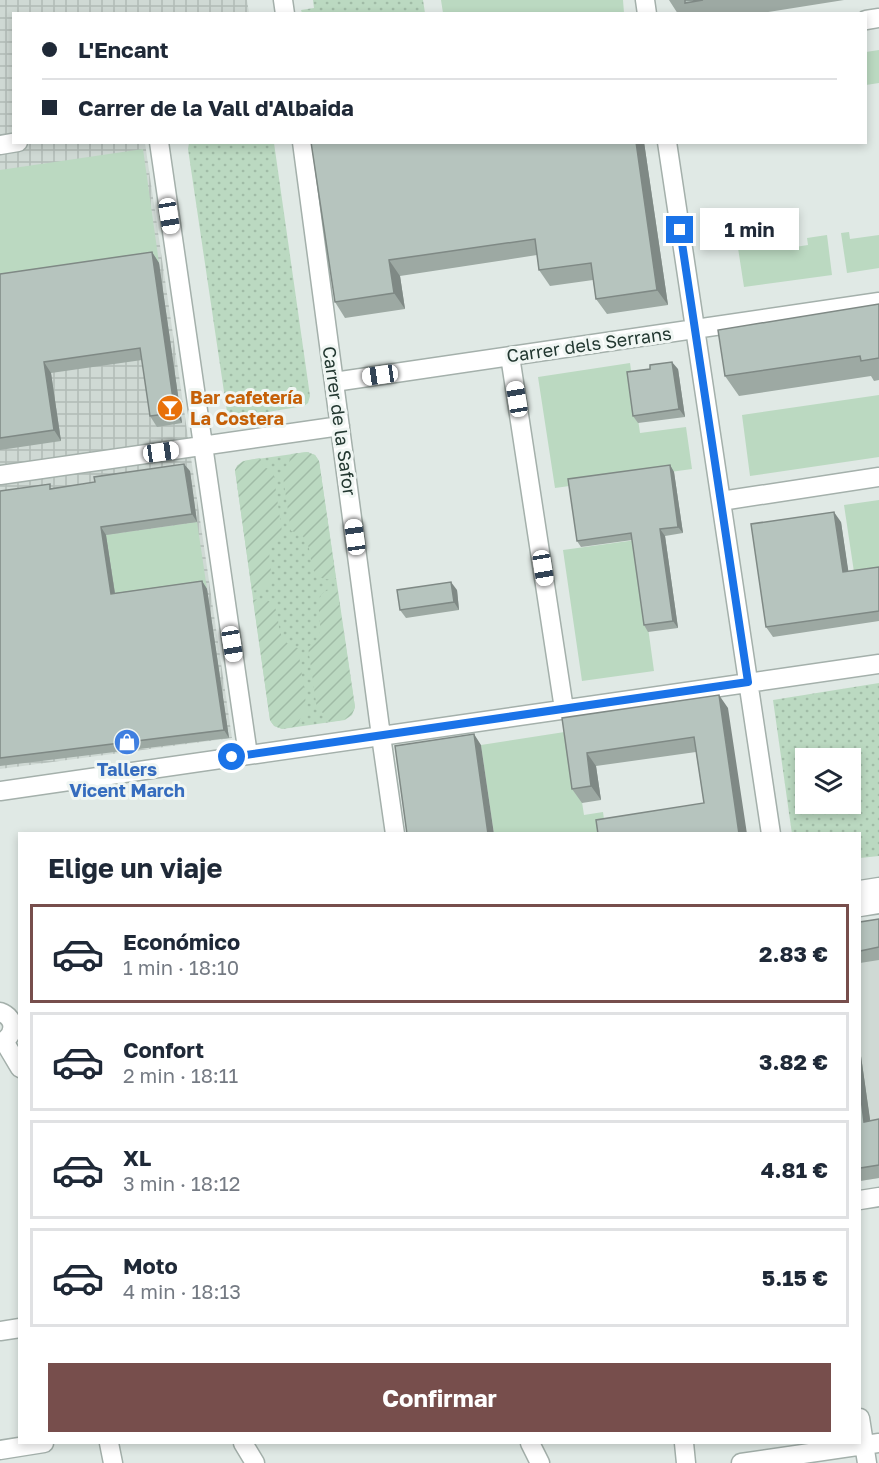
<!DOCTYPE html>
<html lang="es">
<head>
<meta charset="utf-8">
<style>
	body { margin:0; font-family:"Golos Text",sans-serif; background:#f2f2f3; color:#1f2937; height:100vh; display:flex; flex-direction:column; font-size:22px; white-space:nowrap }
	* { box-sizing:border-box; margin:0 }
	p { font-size:20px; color:#747a83 }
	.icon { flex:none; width:33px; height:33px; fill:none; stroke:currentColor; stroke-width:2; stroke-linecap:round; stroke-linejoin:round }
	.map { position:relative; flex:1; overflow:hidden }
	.side { position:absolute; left:18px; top:832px; width:843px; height:612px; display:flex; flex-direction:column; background:#fff; border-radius:0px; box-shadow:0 3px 9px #0003 }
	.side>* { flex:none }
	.banner { position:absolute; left:12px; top:12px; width:855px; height:132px; border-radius:0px; box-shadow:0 3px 9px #0003; display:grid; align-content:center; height:132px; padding:0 30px; background:#fff }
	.fabs { position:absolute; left:795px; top:748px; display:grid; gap:12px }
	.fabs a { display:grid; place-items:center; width:66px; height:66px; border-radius:0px; background:#fff; box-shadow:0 3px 9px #0003; font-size:30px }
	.end { position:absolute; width:27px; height:27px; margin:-14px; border:8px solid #1a73e8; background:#fff; box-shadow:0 0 0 3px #fff }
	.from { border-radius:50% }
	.bubble { position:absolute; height:42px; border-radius:0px; background:#fff; box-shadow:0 3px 9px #0003; font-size:20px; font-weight:700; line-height:42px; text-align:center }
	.car { position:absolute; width:18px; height:36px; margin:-18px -9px; border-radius:8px; box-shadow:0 0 4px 2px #0007; background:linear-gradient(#fff 24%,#345 0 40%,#fff 0 76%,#345 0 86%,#fff 0) }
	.banner b { display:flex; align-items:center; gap:21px; height:57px; font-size:22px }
	.banner b+b { border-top:2px solid #e0e1e3 }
	.banner i { width:15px; height:15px; background:#1f2937 }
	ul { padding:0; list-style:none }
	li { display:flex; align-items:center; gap:18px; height:99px; margin:0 12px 9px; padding:0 18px; border:3px solid #e0e1e3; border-radius:0px }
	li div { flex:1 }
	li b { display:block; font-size:22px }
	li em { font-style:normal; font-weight:700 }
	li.on { border-color:#774e4c }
	li>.icon { width:54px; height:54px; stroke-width:1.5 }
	h2 { padding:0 30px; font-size:27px; line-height:72px }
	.cta { display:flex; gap:12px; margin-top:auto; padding:12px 30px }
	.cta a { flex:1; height:69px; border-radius:0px; background:#774e4c; color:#fff; font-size:24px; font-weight:700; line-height:69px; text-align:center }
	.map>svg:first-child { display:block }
	.built { fill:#cfd9d4 }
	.industrial { fill:url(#industrial-grid) }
	.grass { fill:#bbd9c1 }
	.park { fill:url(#park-dots); fill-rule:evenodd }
	.garden { fill:url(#garden-furrows) }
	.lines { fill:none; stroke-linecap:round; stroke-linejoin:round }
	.minor-casing { stroke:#a4b0ab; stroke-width:21 }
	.tertiary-casing { stroke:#a4b0ab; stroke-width:21 }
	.minor { stroke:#fff; stroke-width:18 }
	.tertiary { stroke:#fff; stroke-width:18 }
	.wall { fill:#9da9a3 }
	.shaded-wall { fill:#7f8985 }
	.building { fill:#b6c4be; stroke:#7f8985; stroke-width:1.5 }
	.route { stroke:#1a73e8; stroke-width:8 }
	.labels { text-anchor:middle; stroke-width:6; stroke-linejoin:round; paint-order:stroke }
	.street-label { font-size:18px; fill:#233831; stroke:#f0f6f3 }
	.food-label { font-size:18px; font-weight:bold; fill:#c56008; stroke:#f0f6f3; text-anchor:start }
	.shop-label { font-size:18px; font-weight:bold; fill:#366cbe; stroke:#f0f6f3 }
</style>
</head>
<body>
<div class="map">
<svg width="879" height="1463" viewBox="0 0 879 1463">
	<defs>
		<pattern id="industrial-grid" width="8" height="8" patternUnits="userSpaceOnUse" patternTransform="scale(1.5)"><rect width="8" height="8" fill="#cfd9d4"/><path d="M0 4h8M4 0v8" fill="none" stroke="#b1bbb6"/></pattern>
		<pattern id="park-dots" width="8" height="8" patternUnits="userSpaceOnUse" patternTransform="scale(1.5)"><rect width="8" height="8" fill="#bbd9c1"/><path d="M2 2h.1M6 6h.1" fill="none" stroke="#a0bba6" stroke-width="1.8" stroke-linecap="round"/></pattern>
		<pattern id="garden-furrows" width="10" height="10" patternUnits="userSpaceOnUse" patternTransform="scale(1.5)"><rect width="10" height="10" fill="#bbd9c1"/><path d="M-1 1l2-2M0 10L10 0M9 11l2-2" fill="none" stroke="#a0bba6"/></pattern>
	</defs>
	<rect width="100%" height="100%" fill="#e0e9e5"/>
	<path class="built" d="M879 932V1178L860 1181V935Z"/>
	<path class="industrial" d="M0 0H247L249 13 14 14V142L145 143 232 738 0 769Z"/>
	<path class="grass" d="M441 0H623L624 13H443Z
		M879 50V83L866 85V52Z
		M143 149 159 263 0 286V170Z
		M849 232 850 239 879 235V268L847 273 841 233Z
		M827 235 832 275 744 287 738 248 780 241 782 249 808 245 807 238Z
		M630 363 640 433 686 427 692 469 555 488 538 377Z
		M879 395V457L750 476 742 415Z
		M879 500V568L854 572 844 505Z
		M197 522 207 589 116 601 106 535Z
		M636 540 654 671 582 681 563 550Z
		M571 731 584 815 603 812 606 834H494L481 745Z"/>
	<path class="park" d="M313 0H423L425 13H302L301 10 314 8Z
		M189 143H274L310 396 308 403 304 406 237 417 230 415 227 412 188 149Z
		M307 452 315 455 319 461 355 707 352 715 345 720 282 729 274 726 270 720 235 470 237 466 243 461Z
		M879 683V856L860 858V834H792L773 700ZM806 759H850V804H806Z"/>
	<path class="garden" d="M307 452 315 455 319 461 336 579C295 584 325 537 291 531L282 470 289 463 291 454Z
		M260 458 264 467 273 471 282 532C251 549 292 586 252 591L235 470C240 459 250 460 260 458Z
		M337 588 355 707C351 721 341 720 329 722L323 713 317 709 308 647C338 630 298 593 337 588Z
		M260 599C291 601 265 640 298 648L307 711C301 715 299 719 299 726 287 728 276 732 270 720L253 600Z"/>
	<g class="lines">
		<defs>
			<path id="minor" d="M283 0 285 14
				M645 0 647 14
				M866 20 879 18
				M159 142 248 755
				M302 142 381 736 395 834
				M667 142 771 834
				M0 145 18 142
				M510 356 564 709
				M334 382 879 302
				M0 475 340 426
				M721 501 879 477
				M0 791 879 664
				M4 1041 20 1068
				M860 1200 879 1197
				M0 1331 20 1328
				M860 1418 867 1463
				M109 1443 113 1463
				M243 1443 255 1463
				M530 1443 540 1463
				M684 1443 686 1463
				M0 1450 44 1443
				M741 1463 879 1443"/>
			<path id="tertiary" d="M860 890 879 887
				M860 907 879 904
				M0 1012C17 1018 16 1036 0 1043"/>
		</defs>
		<use href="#minor" class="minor-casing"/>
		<use href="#tertiary" class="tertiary-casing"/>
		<use href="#minor" class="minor"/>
		<use href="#tertiary" class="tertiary"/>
	</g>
	<path class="wall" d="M669 0H844L755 14H678Z
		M311 142H644L668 305 607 314 596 299 593 280 550 286 539 270 537 255 400 276 405 309 345 318 335 302Z
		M152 252 159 263 182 423 157 427 150 416 142 360 51 373 61 441 0 450V274Z
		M879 304V380L874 381 871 376 739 396 725 376Z
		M650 369H678L685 417 638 423 633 416Z
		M670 465 674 472 683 533 665 536 678 628 648 632 644 625 632 540 581 547 577 541Z
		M190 471 197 522 106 535 115 593 202 581 207 589 229 738 0 766V491L53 488Z
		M841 522 848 571 879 567V621L773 637 766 627Z
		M457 590 459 610 406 618 400 610Z
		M728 708 704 803 696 752 596 766 601 800 582 803 572 789 562 718Z
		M879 919V960L860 963V922Z
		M860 1049 870 1121 879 1119V1178L860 1181Z"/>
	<path class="shaded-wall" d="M636 142H644L668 305 657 290Z
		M152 252 159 263 182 423 175 413Z
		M389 260 400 276 405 309 394 293Z
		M44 362 51 373 61 441 54 430Z
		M672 362 678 369 685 417 679 409Z
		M184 464 190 471 197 522 192 514Z
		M670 465 674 472 683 533 678 527Z
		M834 512 841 522 850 582 843 572Z
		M101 527 106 535 116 601 111 594Z
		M660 529 665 536 678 628 673 621Z
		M202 581 207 589 229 738 224 730Z
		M451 582 457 590 459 610 454 602Z
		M719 695 728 708 747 834H739Z
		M474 734 481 745 494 834H488Z
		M587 753 596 766 601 800 591 786Z
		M860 1049 872 1133 864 1122 860 1090Z"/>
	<path class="building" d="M685 0H703L685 3Z
		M311 142H636L657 290 596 299 591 263 539 270 535 239 389 260 394 293 335 302Z
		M152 252 175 413 150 416 140 348 44 362 54 430 0 438V274Z
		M879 304V358L861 361 860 356 725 376 718 330Z
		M672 362 679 409 633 416 627 372 650 369V365Z
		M184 464 192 514 101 527 111 594 202 581 224 730 0 758V491L50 484V489L95 482 94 477Z
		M670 465 678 527 660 529 673 621 644 625 631 533 577 541 568 479Z
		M834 512 843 572 879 567V611L766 627 751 524Z
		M451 582 454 602 400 610 397 590Z
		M719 695 739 834H598L596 820 704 803 694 737 587 753 591 786 572 789 562 718Z
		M474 734 488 834H407L395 746Z
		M879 919V947L860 951V922Z
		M860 1090 864 1122 879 1119V1165L860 1168Z"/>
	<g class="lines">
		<path class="route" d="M232 757 748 682 680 230"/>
	</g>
	<defs>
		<symbol id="bar-disc" viewBox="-11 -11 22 22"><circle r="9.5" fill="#e8710a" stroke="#f0f6f3"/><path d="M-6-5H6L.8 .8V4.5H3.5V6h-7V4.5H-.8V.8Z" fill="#fff"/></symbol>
		<symbol id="shop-disc" viewBox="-11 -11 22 22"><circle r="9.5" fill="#3f7fe0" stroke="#f0f6f3"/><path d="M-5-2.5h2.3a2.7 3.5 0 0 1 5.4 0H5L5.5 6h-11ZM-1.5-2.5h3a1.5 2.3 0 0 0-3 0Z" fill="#fff"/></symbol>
	</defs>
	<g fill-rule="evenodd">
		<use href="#bar-disc" x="155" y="393" width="30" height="30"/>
		<use href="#shop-disc" x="112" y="727" width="30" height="30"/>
	</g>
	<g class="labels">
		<g class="street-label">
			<text transform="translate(589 345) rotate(-8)" y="6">Carrer dels Serrans</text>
			<text transform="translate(339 421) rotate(82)" y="6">Carrer de la Safor</text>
		</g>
		<g class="food-label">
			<text x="190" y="404">Bar cafetería<tspan x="190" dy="21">La Costera</tspan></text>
		</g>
		<g class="shop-label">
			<text x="127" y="776">Tallers<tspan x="127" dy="21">Vicent March</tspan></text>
		</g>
	</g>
</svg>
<div class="fabs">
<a><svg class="icon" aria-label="layers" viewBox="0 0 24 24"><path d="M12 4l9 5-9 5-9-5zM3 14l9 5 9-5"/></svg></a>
</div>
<i class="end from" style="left:232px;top:757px"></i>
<i class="end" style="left:680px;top:230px"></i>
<div class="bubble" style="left:700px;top:208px;width:99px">1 min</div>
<i class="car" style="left:169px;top:216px;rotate:171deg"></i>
<i class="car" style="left:380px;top:375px;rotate:262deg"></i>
<i class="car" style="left:517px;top:399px;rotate:351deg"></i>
<i class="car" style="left:161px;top:452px;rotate:82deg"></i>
<i class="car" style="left:355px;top:537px;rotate:352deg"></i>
<i class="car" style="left:543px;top:568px;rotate:171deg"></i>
<i class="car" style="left:232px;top:644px;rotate:171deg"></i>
<div class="banner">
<b><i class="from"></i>L'Encant</b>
<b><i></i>Carrer de la Vall d'Albaida</b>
</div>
<section class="side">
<h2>Elige un viaje</h2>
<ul>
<li class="on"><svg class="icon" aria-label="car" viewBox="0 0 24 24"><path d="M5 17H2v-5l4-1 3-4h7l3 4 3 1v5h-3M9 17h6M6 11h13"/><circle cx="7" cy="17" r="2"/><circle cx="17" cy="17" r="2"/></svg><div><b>Económico</b><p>1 min · 18:10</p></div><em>2.83 €</em></li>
<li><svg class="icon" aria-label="car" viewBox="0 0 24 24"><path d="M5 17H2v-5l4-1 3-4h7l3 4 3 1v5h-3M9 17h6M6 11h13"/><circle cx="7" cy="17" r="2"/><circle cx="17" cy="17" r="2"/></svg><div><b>Confort</b><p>2 min · 18:11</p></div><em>3.82 €</em></li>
<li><svg class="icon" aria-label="car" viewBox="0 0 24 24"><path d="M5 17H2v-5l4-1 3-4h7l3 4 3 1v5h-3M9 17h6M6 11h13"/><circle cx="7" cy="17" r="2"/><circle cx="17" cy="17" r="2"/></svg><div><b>XL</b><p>3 min · 18:12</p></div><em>4.81 €</em></li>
<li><svg class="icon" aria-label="car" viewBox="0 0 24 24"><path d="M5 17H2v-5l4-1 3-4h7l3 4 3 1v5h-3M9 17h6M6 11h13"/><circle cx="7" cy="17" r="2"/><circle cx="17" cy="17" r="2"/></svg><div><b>Moto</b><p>4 min · 18:13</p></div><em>5.15 €</em></li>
</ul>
<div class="cta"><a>Confirmar</a></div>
</section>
</div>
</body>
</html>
